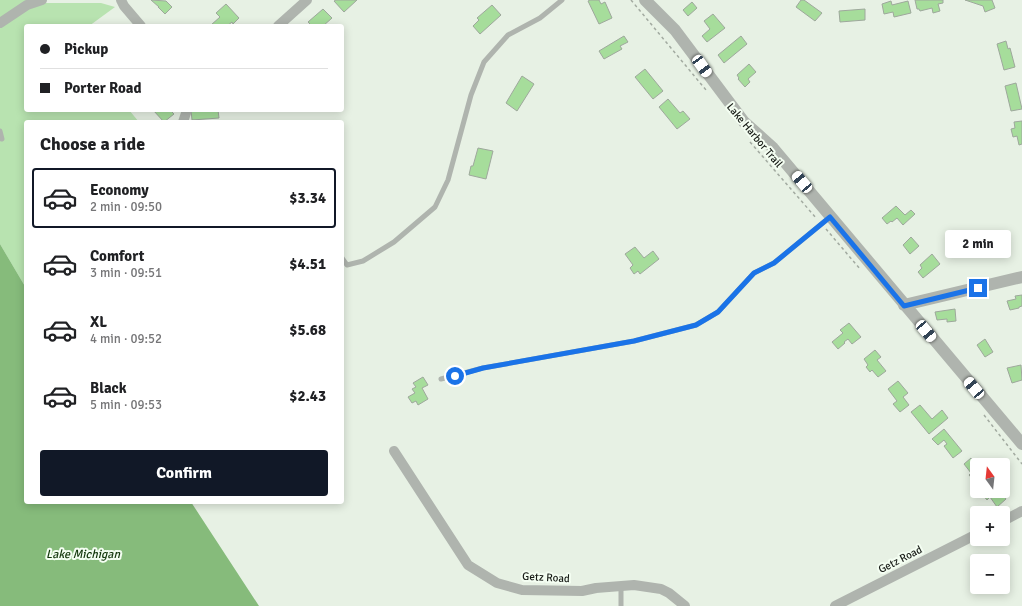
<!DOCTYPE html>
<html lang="en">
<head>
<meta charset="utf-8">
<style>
	body { margin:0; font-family:Signika,sans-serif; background:#f6f6f6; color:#202124; height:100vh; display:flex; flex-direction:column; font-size:15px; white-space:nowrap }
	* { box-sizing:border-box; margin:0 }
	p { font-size:13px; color:#757577 }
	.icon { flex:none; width:22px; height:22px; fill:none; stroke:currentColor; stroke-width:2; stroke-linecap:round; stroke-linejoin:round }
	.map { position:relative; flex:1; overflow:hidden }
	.sheet { position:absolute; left:24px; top:120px; width:320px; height:384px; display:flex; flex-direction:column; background:#fff; border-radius:4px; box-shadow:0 2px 10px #0003 }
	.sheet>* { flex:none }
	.guide { position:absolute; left:24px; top:24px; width:320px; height:88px; border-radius:4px; box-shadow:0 2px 10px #0003; display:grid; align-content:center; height:88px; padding:0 16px; background:#fff }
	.needle { width:26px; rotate:345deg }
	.controls { position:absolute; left:970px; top:458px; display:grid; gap:8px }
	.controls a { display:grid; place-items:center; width:40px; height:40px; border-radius:4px; background:#fff; box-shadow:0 2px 10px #0003; font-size:20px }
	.end { position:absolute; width:18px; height:18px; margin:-9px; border:5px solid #1a73e8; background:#fff; box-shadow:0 0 0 2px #fff }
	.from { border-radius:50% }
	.bubble { position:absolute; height:28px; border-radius:4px; background:#fff; box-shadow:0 2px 10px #0003; font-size:13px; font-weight:700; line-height:28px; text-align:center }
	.car { position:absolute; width:12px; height:24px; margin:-12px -6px; border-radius:5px; box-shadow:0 0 3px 1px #0007; background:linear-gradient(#fff 24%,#345 0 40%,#fff 0 76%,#345 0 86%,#fff 0) }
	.guide b { display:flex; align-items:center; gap:14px; height:38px; font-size:15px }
	.guide b+b { border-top:1px solid #e0e0e0 }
	.guide i { width:10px; height:10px; background:#202124 }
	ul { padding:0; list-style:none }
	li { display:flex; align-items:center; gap:12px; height:60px; margin:0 8px 6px; padding:0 8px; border:2px solid transparent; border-radius:4px }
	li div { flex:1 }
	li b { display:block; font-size:15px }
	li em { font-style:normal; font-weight:700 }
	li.active { border-color:#111827 }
	li>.icon { width:36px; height:36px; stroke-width:1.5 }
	h2 { padding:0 16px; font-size:18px; line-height:48px }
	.cta { display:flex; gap:8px; margin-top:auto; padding:8px 16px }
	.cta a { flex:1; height:46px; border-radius:4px; background:#111827; color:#fff; font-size:16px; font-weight:700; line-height:46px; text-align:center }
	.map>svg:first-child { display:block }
	.green { fill:#b8e3b0 }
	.water { fill:#86bb7b }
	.building { fill:#a6dd9b; stroke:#9ea89c }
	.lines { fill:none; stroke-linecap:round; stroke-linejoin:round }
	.path { stroke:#a2aaa0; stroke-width:1.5; stroke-dasharray:3 3; stroke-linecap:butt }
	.service { stroke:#afb4ae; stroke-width:5 }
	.minor { stroke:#afb4ae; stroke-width:10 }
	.tertiary { stroke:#afb4ae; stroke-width:12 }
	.route { stroke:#1a73e8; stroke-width:5 }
	.labels { text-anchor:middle; stroke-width:4; stroke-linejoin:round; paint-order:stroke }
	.street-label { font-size:11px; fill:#171b16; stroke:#f4fef2 }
	.water-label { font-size:12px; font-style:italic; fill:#12360b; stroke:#f4fef2 }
</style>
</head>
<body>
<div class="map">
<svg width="1022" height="606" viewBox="0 0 1022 606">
	<rect width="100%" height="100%" fill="#e7f1e4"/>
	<path class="green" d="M0 0H31L33 3H101L115 7 89 26H26V110H129L139 122H26V288L0 244Z"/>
	<path class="water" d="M0 244 26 288V502H191L259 606H0Z"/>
	<path class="building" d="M151 0 166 1 172 7 165 14 158 7H159Z
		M336 0H357L344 12 334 1Z
		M590 0H599L601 4 605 2 612 18 599 24 588 1Z
		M801 0H804L822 13 815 21 796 7Z
		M915 0H943V3L938 4 940 11 933 13 932 8 920 11 919 9H917Z
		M965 0H992L995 8 985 12 983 6Z
		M891 1 892 5 908 1 911 13 894 17 893 12 884 14 882 4Z
		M692 2 697 8 688 16 683 10Z
		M226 4 239 18 233 24 232 22 227 26H212L211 25 220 17 216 13Z
		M492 5 501 15 480 34 473 26 479 20 477 18Z
		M323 9 332 18 323 26H312L308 22Z
		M865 9V20L840 22 839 11Z
		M713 14 725 28 707 42 702 36 710 29 704 21Z
		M624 36 628 42 620 46 622 49 604 59 599 51Z
		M741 36 747 44 724 63 718 55Z
		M1006 41 1008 49 1010 48 1015 67 1004 70 997 44Z
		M749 64 756 72 748 79 750 82 745 87 738 79 739 78 737 75Z
		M645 69 663 91 653 99 635 77Z
		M522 76 534 84 517 111 506 103Z
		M1016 83 1022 109 1011 111 1005 86Z
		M668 99 680 113 683 111 690 119 677 129 659 107Z
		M153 110H170L174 114 164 122Z
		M191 110H218L219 118 192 120Z
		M1022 121V144L1019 145 1017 136 1013 137 1011 129 1015 128 1014 122Z
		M478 148 493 151 486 179 469 175 471 166H473Z
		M896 206 905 215 911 210 915 214 903 225 897 218 892 222 891 221 887 224 882 218Z
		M911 237 919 246 910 254 903 245Z
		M1001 239 1002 246 990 248 989 240Z
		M635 247 644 258 653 251 659 259 640 274 638 271 634 274 630 268 633 265 625 254Z
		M932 254 940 264 923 278 918 272 922 268 920 265Z
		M1022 295V306L1019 307V308L1010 310 1007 301 1016 299 1015 296Z
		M955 309 956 321 947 322V319L937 320 935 312Z
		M849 323 861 337 852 344 848 339 844 342 845 343 838 349 832 342 843 333 840 330Z
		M985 339 993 352 985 357 977 345Z
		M875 350 881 357 877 360 886 371 878 377 872 370 870 372 866 367 868 365 864 359Z
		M1021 365 1022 380 1012 383 1007 368Z
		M423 377 428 385 422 388 428 399 418 405 416 401 412 403 408 397 415 393 412 389 416 387 413 383Z
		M898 381 908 393 903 397 909 405 900 412 893 404 897 401 888 389Z
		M920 405 932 419 942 410 948 418 929 434 911 412Z
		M944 429 962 451 953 458 944 446 947 444 944 440 938 445 932 439Z
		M971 458 977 466V484L969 475 971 473 964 464Z
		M985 491H992L994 494 997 491H1000L1006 499 997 507 990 497 987 500 982 494Z"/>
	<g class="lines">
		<path class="path" d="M631 0 706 90
			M750 142 817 219
			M826 229 860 269
			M984 415 1022 464"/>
		<path class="service" d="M0 131 2 139
			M342 258 347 265 363 261 394 242 435 207 448 180 471 95 484 62 508 35 540 18 562 0
			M441 379 483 368 634 341 696 325 718 312 754 273 774 263 830 217
			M621 606V586"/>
		<path class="minor" d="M121 0 124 6 141 26
			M0 23 27 5 42 0
			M278 26 307 0
			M183 122 187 110
			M394 451 468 565 497 583 522 590 582 591 596 588 634 585 661 589 669 593 685 606
			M1003 521 1022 511
			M835 606 977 534"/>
		<path class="tertiary" d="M645 0 675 30 744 122 773 148 1022 444
			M904 305 1022 277"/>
	</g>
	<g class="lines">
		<path class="route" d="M455 376 483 368 634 341 696 325 718 312 754 273 774 263 830 217 904 306 978 288"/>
	</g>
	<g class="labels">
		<g class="street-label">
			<text transform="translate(755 135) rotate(50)" y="4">Lake Harbor Trail</text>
			<text transform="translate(900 559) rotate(-27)" y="4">Getz Road</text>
			<text transform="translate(546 577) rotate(3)" y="4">Getz Road</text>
		</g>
		<g class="water-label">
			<text x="83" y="558">Lake Michigan</text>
		</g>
	</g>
</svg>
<div class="controls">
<a><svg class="needle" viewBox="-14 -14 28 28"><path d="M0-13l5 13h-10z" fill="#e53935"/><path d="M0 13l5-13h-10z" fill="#757577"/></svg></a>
<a>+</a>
<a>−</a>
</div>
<i class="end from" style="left:455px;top:376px"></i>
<i class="end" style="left:978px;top:288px"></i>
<div class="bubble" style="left:945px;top:230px;width:66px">2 min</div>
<i class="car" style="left:702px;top:66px;rotate:144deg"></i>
<i class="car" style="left:802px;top:182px;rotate:320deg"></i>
<i class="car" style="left:926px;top:331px;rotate:140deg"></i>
<i class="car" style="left:974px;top:388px;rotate:320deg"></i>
<div class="guide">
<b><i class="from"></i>Pickup</b>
<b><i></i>Porter Road</b>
</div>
<section class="sheet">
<h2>Choose a ride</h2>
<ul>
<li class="active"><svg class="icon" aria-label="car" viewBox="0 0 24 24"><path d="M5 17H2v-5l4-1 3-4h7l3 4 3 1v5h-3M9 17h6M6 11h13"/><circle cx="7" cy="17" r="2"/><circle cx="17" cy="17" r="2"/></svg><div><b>Economy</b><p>2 min · 09:50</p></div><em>$3.34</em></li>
<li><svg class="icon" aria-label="car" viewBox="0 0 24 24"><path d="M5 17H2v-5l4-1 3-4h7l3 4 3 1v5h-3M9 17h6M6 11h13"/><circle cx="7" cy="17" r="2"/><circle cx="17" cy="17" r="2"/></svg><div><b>Comfort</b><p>3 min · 09:51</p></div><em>$4.51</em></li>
<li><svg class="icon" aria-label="car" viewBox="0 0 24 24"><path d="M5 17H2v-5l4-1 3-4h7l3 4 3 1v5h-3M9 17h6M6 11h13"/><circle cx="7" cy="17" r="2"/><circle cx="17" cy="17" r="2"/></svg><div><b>XL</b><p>4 min · 09:52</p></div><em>$5.68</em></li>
<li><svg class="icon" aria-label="car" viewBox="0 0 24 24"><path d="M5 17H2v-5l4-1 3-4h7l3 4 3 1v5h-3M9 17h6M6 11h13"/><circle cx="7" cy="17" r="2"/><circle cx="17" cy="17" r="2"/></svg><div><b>Black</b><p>5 min · 09:53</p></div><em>$2.43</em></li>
</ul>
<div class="cta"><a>Confirm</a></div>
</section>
</div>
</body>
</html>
